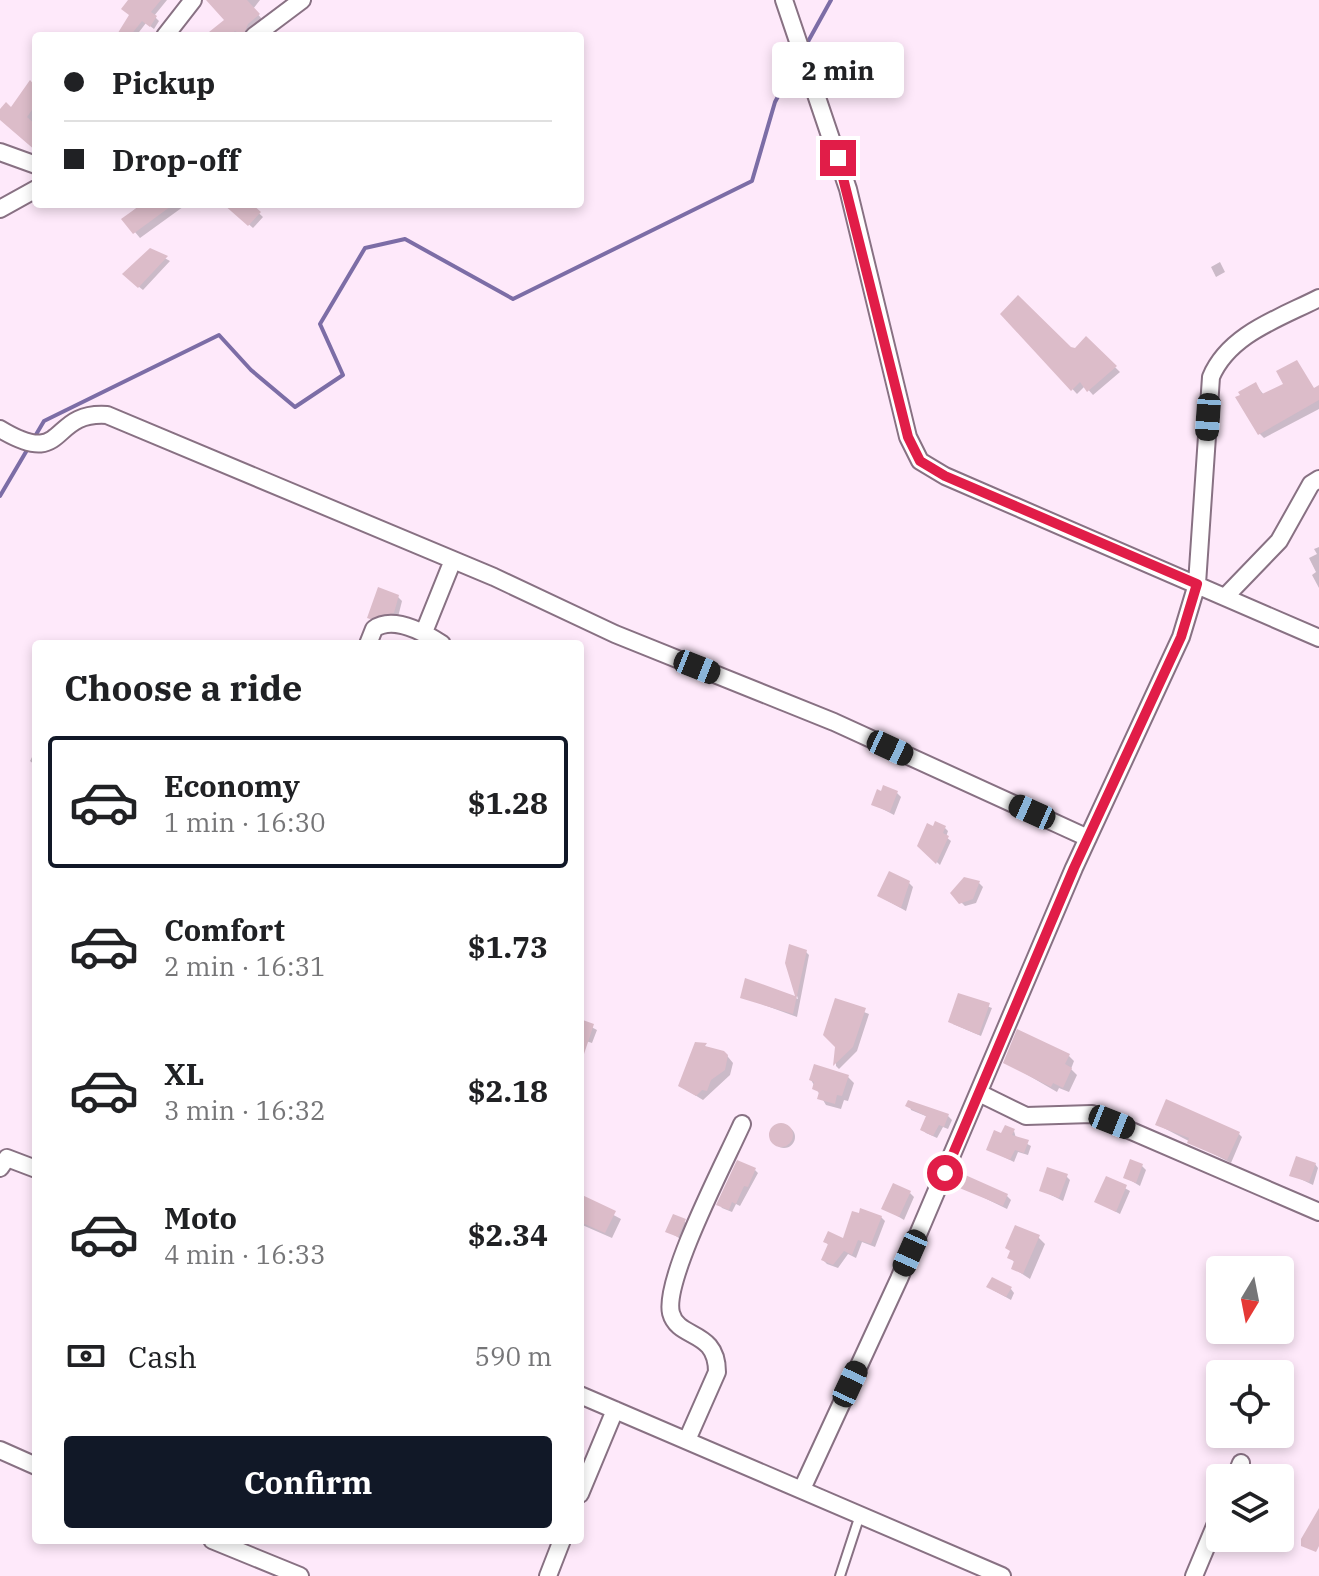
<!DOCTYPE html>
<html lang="en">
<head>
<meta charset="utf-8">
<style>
	body { margin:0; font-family:"IBM Plex Serif",serif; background:#f2f2f2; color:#202124; height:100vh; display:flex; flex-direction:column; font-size:30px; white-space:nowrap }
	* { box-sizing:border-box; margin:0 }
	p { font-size:26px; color:#757577 }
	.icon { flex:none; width:44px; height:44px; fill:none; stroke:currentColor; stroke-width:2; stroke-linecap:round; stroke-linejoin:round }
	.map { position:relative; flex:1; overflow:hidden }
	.panel { position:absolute; left:32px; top:640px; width:552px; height:904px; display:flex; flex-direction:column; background:#fff; border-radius:8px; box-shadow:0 4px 12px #0003 }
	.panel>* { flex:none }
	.banner { position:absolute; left:32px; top:32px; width:552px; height:176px; border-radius:8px; box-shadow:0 4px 12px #0003; display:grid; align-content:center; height:176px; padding:0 32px; background:#fff }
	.needle { width:52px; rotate:190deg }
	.buttons { position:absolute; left:1206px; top:1256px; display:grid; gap:16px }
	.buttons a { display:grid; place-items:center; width:88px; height:88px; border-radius:8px; background:#fff; box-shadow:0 4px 12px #0003; font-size:40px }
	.end { position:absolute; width:36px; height:36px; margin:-18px; border:10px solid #e11d48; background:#fff; box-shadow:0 0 0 4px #fff }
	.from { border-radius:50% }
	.bubble { position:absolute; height:56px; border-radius:8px; background:#fff; box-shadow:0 4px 12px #0003; font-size:26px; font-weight:700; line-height:56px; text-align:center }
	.car { position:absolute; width:24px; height:48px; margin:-24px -12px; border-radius:10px; box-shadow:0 0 6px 2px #0007; background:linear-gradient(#222 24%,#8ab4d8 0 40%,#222 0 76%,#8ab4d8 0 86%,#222 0) }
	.banner b { display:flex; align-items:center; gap:28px; height:76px; font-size:30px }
	.banner b+b { border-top:2px solid #e0e0e0 }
	.banner i { width:20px; height:20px; background:#202124 }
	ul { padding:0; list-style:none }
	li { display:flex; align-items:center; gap:24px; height:132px; margin:0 16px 12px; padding:0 16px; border:4px solid transparent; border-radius:8px }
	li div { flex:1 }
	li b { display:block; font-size:30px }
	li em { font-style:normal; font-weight:700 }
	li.on { border-color:#111827 }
	li>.icon { width:72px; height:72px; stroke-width:1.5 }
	h2 { padding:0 32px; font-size:36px; line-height:96px }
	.pay { display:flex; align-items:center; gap:20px; height:88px; padding:0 32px; font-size:30px }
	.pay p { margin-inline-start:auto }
	.primary-button { display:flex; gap:16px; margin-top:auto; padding:16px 32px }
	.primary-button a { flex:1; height:92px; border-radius:8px; background:#111827; color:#fff; font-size:32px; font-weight:700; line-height:92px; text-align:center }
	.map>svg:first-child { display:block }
	.shadow { fill:#0003 }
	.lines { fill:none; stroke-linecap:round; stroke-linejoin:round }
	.stream { stroke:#7c6da6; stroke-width:4 }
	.building { fill:#dcbcc9 }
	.lane-casing { stroke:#887183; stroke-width:12 }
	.street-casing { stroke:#887183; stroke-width:20 }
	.lane { stroke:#fff; stroke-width:8 }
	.street { stroke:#fff; stroke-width:16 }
	.route { stroke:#e11d48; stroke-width:10 }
</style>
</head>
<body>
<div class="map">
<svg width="1319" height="1576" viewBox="0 0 1319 1576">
	<rect width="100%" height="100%" fill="#fee9fa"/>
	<path class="shadow" d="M132 0H167L154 16 159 21 154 29 146 23 136 36H123L132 16Z
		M209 0H260L253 9 262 19 249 36H207L227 21Z
		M36 89V149L0 118V112L11 110Z
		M141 204H187L140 238 124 219Z
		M226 204H249L263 217 253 228Z
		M150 250 170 261 143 290 128 278Z
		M1220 262 1225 272 1216 277 1211 267Z
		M1003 314 1070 349 1075 350 1086 339 1120 372 1093 395 1085 386 1077 394Z
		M1256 385 1264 395 1285 385 1319 390V409L1264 438 1259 433Z
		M1319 547V588L1312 575 1316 572 1309 558 1317 554 1314 549Z
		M398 597 402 601 398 617 372 621 369 617Z
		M35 751 36 752V766L30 761Z
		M897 793 901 797 894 815 873 804Z
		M945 828 948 831 946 837 951 841 940 865 919 845Z
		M909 883 913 887 906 911 879 896Z
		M979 883 983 887 976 903 965 906 952 893Z
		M805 951 809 955 797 1017 742 997 747 981 798 999 787 963Z
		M959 996 992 1008 981 1036 953 1024Z
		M836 1001 869 1014 857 1051 839 1069 836 1066Z
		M580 1021 597 1030 592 1043 583 1040 580 1045Z
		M696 1044 724 1052 733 1063 730 1075 703 1100 680 1086Z
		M1069 1056 1074 1061 1071 1069 1077 1075 1069 1092 1059 1088 1057 1092 1005 1062Z
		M848 1077 854 1083 848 1101 844 1100 841 1109 826 1105 811 1080Z
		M909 1102 948 1116 952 1120 948 1129 943 1127 937 1138 926 1133 922 1129 928 1117 911 1110Z
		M1158 1125 1239 1134 1242 1137 1231 1163Z
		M773 1137a11 11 0 1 1 22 0a11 11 0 1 1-22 0Z
		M1014 1131 1016 1138 1031 1146 1028 1155 1018 1152 1014 1162 988 1149Z
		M1315 1164 1318 1168 1313 1185 1292 1175Z
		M1142 1166 1146 1170 1140 1186 1125 1177Z
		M755 1170 758 1173 740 1206 736 1204 732 1212 722 1208 719 1204Z
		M1066 1176 1070 1180 1063 1201 1041 1190Z
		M1107 1178 1130 1191 1120 1214 1097 1202Z
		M960 1186 1007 1196 1011 1200 1007 1209Z
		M910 1193 914 1197 904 1220 884 1208Z
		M580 1197 621 1219 612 1238 580 1224Z
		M860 1215 881 1217 885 1221 875 1247 862 1242 856 1258 848 1254 838 1268 827 1264 823 1260 829 1246 826 1242 844 1240Z
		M684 1221 688 1225 682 1240 668 1231Z
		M1038 1237 1045 1244 1030 1279 1013 1268 1015 1263 1010 1257Z
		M1011 1289 1014 1293 1011 1300 993 1290Z"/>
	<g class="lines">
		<path class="stream" d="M805 47 831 0
			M34 438 44 421 219 335 251 370 295 407 343 375 320 324 365 248 405 239 513 299 752 181 775 102 799 58
			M0 496 30 445"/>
	</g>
	<path class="building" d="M128 0H161L151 12 157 16 150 27 142 21 130 36H116L129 15 121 9Z
		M206 0H247L260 14 248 24 243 36 235 31 229 36H204L224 20Z
		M30 80 36 87V104L27 117 36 125V151L0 120V109L6 102 11 107Z
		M142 204H174L133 234 121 219Z
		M223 204H252L261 212 248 226Z
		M150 248 168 256 138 288 122 274Z
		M1018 295 1071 347 1075 348 1086 336 1117 366 1087 392 1080 382 1071 391 1000 314Z
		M1297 360 1314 388 1319 385V400L1258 435 1235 397 1240 395 1238 392 1256 382 1262 394 1283 384 1276 371Z
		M378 587 399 595 394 613 370 619 367 618Z
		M883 785 898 791 890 812 871 805 877 789 881 791Z
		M935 821 946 826 943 833 949 836 936 864 917 846 927 823 933 826Z
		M889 871 910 881 901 908 877 896Z
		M964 877 980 881 973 899 959 904 950 893Z
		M789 944 807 950 793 1014 740 998 745 978 795 996 785 963Z
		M958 993 990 1003 979 1035 948 1022Z
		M835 998 866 1008 853 1047 833 1066 835 1047 823 1035Z
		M580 1019 594 1024 582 1060 580 1059Z
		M1017 1029 1070 1054 1065 1064 1072 1068 1063 1088 1053 1083 1051 1087 1003 1063Z
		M695 1042 707 1043 705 1046 724 1051 728 1055 725 1070 711 1080 707 1091 702 1090 696 1096 678 1086Z
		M814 1064 849 1075 842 1096 837 1095 835 1104 817 1099 819 1092 812 1089 814 1082 809 1080Z
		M1166 1099 1240 1132 1227 1160 1187 1143 1189 1138 1155 1125Z
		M908 1100 949 1114 944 1127 939 1125 933 1136 920 1130 926 1116 905 1106Z
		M769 1135a12 12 0 1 1 24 0a12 12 0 1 1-24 0Z
		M1005 1125 1015 1129 1012 1135 1029 1140 1024 1153 1015 1150 1010 1160 986 1150 994 1130 1001 1133Z
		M1296 1156 1316 1163 1309 1182 1289 1176Z
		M1130 1159 1143 1164 1136 1183 1123 1178Z
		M737 1160 756 1168 748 1187 744 1186 736 1204 732 1202 729 1210 716 1205Z
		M1047 1167 1068 1174 1059 1198 1039 1191Z
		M963 1174 1008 1194 1003 1206 957 1187Z
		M1106 1176 1127 1185 1116 1212 1094 1202Z
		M893 1183 911 1191 899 1217 881 1209Z
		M580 1194 616 1211 605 1233 580 1222Z
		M860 1208 882 1216 871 1244 858 1240 852 1255 844 1251 833 1265 821 1260 828 1244 823 1242 828 1231 843 1238 852 1211 859 1213Z
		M673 1214 686 1219 678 1237 665 1232Z
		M1015 1225 1040 1235 1023 1274 1011 1269 1014 1261 1007 1258 1010 1251 1005 1248Z
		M992 1277 1012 1287 1006 1297 986 1287Z
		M1319 1508V1546L1316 1552 1301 1546V1539Z"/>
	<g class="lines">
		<defs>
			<path id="lane" d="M840 1576 860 1515"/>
			<path id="street" d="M784 0 848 189 908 437 920 461 945 476 1319 638
				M165 36 193 0
				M254 36 302 0
				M0 152 36 165
				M0 209 36 189
				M0 429C68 470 48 411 107 415L494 577 615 634 834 722 1088 838
				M1225 597 1279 541 1311 484 1319 479
				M424 632 453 560
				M368 644 374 629C393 615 425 633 442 644
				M979 1093 1026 1116 1092 1114 1319 1212
				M0 1168 7 1158 36 1169
				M580 1395 1002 1576
				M687 1440 717 1372C717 1329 678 1340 671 1313 663 1280 726 1160 742 1124
				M0 1450 36 1466
				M1235 1478 1241 1463
				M802 1489 899 1279 1074 868 1181 637 1197 584 1211 377C1229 334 1280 318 1319 298
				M580 1494 615 1410
				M212 1540 300 1576
				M548 1576 562 1540
				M1194 1576 1220 1514"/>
		</defs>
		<use href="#lane" class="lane-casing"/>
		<use href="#street" class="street-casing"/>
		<use href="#lane" class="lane"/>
		<use href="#street" class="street"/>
	</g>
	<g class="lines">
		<path class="route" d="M838 158 908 437 920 461 945 476 1197 584 1181 637 1074 868 945 1173"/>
	</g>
</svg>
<div class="buttons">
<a><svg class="needle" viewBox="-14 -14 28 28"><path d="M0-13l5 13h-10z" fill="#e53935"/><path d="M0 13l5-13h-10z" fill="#757577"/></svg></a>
<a><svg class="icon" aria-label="locate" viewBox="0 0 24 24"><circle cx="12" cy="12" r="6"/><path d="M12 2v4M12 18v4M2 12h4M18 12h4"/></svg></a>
<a><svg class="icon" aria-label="layers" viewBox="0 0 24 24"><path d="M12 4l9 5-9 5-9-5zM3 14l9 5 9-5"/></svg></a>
</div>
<i class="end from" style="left:945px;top:1173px"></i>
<i class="end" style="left:838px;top:158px"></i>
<div class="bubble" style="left:772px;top:42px;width:132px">2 min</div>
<i class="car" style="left:1208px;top:417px;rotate:184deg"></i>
<i class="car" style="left:697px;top:667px;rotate:112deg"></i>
<i class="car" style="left:890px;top:748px;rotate:115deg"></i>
<i class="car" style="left:1032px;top:812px;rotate:294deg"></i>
<i class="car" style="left:1112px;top:1122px;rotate:112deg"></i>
<i class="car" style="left:910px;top:1253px;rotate:204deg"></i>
<i class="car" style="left:850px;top:1384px;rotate:25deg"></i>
<div class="banner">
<b><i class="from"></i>Pickup</b>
<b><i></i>Drop-off</b>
</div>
<section class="panel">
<h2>Choose a ride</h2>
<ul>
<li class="on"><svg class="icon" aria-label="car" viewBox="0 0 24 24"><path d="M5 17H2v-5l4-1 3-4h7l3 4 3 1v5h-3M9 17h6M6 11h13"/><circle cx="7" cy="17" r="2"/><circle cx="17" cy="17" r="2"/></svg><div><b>Economy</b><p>1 min · 16:30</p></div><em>$1.28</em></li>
<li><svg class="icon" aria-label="car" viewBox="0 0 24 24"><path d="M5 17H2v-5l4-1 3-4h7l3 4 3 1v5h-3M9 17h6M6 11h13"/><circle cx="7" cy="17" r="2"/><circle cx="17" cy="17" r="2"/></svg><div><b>Comfort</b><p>2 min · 16:31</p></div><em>$1.73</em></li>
<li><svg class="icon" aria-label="car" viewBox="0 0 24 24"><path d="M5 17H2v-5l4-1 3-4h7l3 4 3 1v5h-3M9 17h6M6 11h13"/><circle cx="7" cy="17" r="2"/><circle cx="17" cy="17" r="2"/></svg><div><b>XL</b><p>3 min · 16:32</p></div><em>$2.18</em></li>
<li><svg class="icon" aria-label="car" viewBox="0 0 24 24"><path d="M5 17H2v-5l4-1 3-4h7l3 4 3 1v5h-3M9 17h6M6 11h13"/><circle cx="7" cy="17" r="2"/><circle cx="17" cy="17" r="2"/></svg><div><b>Moto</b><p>4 min · 16:33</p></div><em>$2.34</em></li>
</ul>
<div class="pay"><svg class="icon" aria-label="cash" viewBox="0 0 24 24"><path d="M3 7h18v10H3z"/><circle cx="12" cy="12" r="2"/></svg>Cash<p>590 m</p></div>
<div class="primary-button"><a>Confirm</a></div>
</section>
</div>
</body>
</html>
